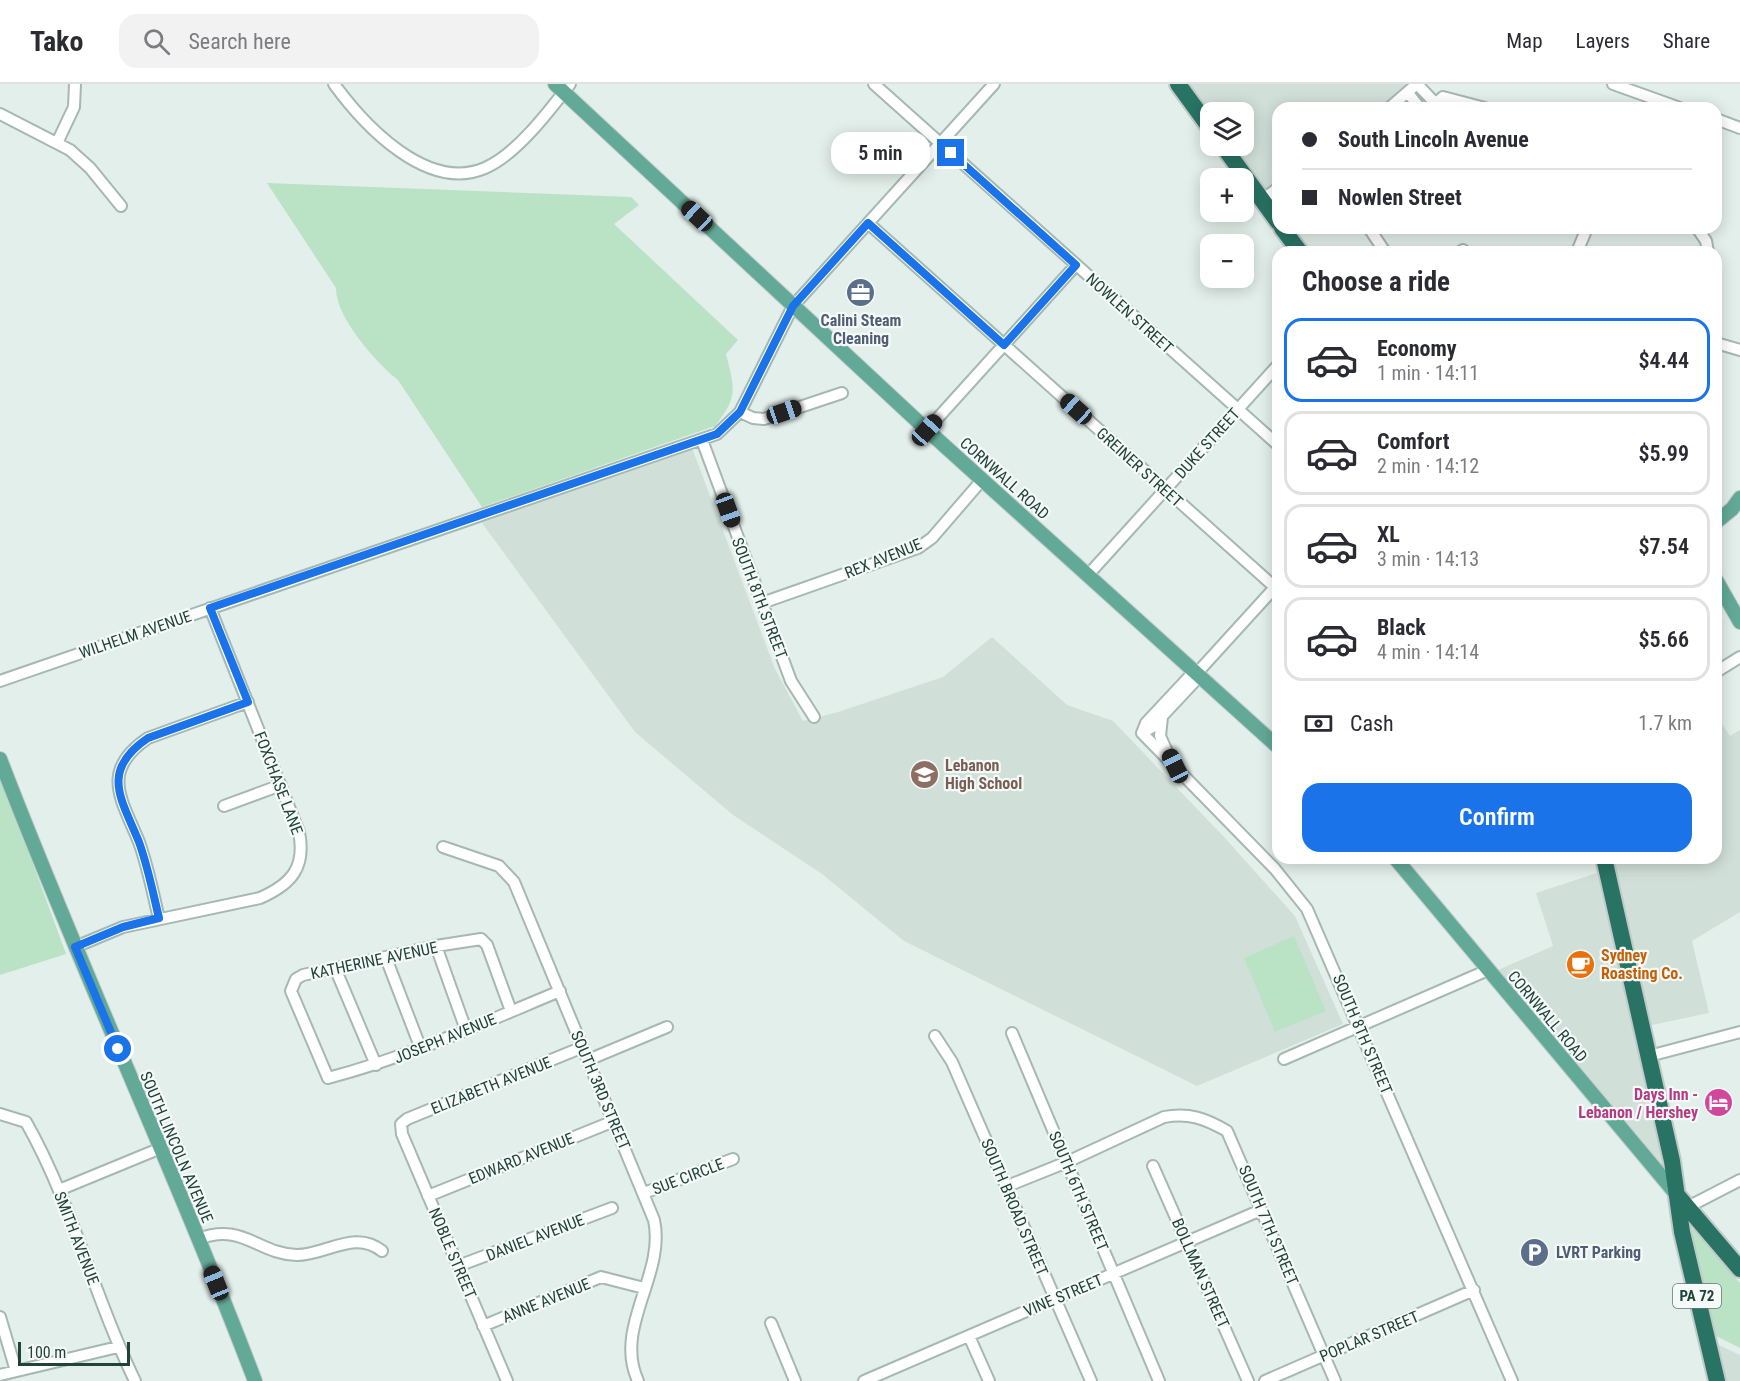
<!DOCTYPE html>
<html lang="en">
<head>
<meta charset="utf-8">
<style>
	body { margin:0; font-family:"Roboto Condensed",sans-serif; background:#f2f2f3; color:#2b2b33; height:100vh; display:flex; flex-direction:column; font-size:22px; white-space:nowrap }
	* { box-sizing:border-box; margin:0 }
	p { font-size:20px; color:#7c7c81 }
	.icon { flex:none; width:33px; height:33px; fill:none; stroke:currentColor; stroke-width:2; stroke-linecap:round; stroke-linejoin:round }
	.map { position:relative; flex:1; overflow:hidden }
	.details { position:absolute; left:1272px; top:162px; width:450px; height:618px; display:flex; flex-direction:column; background:#fff; border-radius:18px; box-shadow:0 3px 15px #0003 }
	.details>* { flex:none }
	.top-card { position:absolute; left:1272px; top:18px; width:450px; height:132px; border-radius:18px; box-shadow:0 3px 15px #0003; display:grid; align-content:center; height:132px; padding:0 30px; background:#fff }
	.fabs { position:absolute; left:1200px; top:18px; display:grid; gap:12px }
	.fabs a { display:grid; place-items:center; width:54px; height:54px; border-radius:12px; background:#fff; box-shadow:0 3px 15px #0003; font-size:30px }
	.scale { position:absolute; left:18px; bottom:15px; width:112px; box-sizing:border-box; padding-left:6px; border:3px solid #20433a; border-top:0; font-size:16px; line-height:21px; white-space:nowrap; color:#20433a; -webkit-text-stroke:4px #f5faf8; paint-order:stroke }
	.end { position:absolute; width:27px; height:27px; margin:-14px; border:8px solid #1a73e8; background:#fff; box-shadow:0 0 0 3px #fff }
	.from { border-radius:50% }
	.bubble { position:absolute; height:42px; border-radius:18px; background:#fff; box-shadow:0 3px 15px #0003; font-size:20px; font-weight:600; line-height:42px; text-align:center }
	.car { position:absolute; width:18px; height:36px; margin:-18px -9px; border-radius:8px; box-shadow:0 0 4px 2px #0007; background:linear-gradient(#222 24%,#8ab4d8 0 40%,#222 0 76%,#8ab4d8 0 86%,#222 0) }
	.top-card b { display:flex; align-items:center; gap:21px; height:57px; font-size:22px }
	.top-card b+b { border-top:2px solid #e1e1e2 }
	.top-card i { width:15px; height:15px; background:#2b2b33 }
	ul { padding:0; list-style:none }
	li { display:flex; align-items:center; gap:18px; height:84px; margin:0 12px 9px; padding:0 18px; border:3px solid #e1e1e2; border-radius:18px }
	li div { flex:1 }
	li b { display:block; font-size:22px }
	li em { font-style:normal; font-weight:600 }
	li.on { border-color:#1a73e8 }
	li>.icon { width:54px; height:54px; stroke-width:1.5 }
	h2 { padding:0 30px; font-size:27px; line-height:72px }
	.pay { display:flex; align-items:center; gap:15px; height:66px; padding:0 30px; font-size:22px }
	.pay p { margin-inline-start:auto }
	.primary-button { display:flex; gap:12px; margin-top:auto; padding:12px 30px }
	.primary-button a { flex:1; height:69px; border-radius:18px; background:#1a73e8; color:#fff; font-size:24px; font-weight:600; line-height:69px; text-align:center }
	header { display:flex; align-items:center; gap:36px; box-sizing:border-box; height:84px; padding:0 30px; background:#fff; border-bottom:2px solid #e1e1e2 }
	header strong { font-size:28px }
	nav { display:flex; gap:33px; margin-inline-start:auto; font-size:21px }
	.search { width:420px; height:54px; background:#f2f2f3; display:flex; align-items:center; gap:15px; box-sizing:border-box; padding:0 21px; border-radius:18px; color:#7c7c81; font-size:22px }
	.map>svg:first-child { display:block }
	.built { fill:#d1dfd9 }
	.green { fill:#bae2c5 }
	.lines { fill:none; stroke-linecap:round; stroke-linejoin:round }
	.minor-casing { stroke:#a5b8b2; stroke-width:14 }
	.major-casing { stroke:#c1cac8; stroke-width:16 }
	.highway-casing { stroke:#c1cac8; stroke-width:20 }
	.minor { stroke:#fff; stroke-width:10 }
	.major { stroke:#63a998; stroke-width:14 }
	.highway { stroke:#297364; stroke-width:16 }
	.route { stroke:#1a73e8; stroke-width:8 }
	.labels { text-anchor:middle; stroke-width:4.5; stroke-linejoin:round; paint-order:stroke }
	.shield { fill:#f5faf8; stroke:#607a73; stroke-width:1.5 }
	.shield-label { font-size:15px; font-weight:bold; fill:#20433a }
	.street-label { font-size:16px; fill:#20433a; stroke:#f5faf8 }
	.service-label { font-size:16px; font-weight:bold; fill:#4e5e75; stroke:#f5faf8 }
	.education-label { font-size:16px; font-weight:bold; fill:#785e54; stroke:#f5faf8; text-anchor:start }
	.food-label { font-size:16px; font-weight:bold; fill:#c56008; stroke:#f5faf8; text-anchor:start }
	.hotel-label { font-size:16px; font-weight:bold; fill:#b23c85; stroke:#f5faf8; text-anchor:end }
</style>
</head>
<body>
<header>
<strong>Tako</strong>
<div class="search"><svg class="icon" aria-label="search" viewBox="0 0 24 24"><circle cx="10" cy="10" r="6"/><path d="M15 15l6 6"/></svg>Search here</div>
<nav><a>Map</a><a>Layers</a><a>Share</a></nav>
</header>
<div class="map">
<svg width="1740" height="1297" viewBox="0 0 1740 1297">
	<rect width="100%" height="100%" fill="#e3efea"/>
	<path class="built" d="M1178 0H1417L1389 24H1278V104L1262 116 1223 62H1244V28H1210V44Z
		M692 364 775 585 803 637 838 628 943 593 992 553 1067 621 1113 637 1224 753 1295 832 1343 940 1197 1002 904 857 822 790 733 731 635 648 482 439Z
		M1720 637 1730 652 1740 646V828L1692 857 1709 929 1647 942 1609 774H1716V640Z
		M1597 789 1665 1079 1663 1082 1498 886 1553 862 1536 809Z
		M1717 1260 1740 1271V1297H1726Z"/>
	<path class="green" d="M267 99 631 113 639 121 614 140 738 256 726 270C735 306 738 312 715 342L482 423 398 296C376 279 335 232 336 204Z
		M0 690 66 870 0 891Z
		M1294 852 1326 927 1275 948 1244 874Z
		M1694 1145 1740 1199V1264L1716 1252 1691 1146Z"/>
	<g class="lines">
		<defs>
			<path id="minor" d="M334 0C364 41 427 109 485 84 516 71 550 26 570 0
				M874 0 1278 361
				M1417 0 1436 20
				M1613 0 1680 24
				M1408 9 1420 24
				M1389 24 1417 0
				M1431 24 1443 13 1485 24
				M0 30 70 66 90 84 121 122
				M1716 35 1740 44
				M57 59 74 23 75 0
				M1262 116 1278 104
				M868 139 1278 506
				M1369 144 1385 168
				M1697 144 1706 157 1708 168
				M1460 168 1463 166
				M1577 168 1587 144
				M1716 259 1740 266
				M740 328 753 334 764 335 842 309
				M927 346 1076 181
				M702 356 791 597 814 633
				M1088 491 1278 281
				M762 519 918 464 932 454 982 396
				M1716 588 1740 573
				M0 597 717 350 740 328 793 222 994 0
				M1162 633 1160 652 1169 672
				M1142 649 1275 785 1307 825 1512 1297
				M1142 649 1146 639 1190 592 1197 589 1278 500
				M1142 649 1151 644 1195 597 1197 589
				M224 722 281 701
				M443 763 499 782 514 798 654 1136C666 1191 613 1243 638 1297
				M159 835C153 809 148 783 139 758 122 716 99 687 148 654L248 618
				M436 862 466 946
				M75 863 123 843 260 814C292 800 306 783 299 748L210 524
				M386 874 421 965
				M335 884 376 981
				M511 927 487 861 481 855 436 862 303 891 296 895 291 907 328 994C408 973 483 939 560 907
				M1012 949 1159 1297
				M935 952 952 978 1091 1297
				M1649 972 1740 948
				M1284 975 1488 886
				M588 976 667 943
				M0 1030 26 1038C72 1119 94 1213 135 1297
				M1153 1082 1248 1297
				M1005 1103 1067 1078 1164 1033C1189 1028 1206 1035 1227 1047L1335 1297
				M59 1106 161 1064
				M644 1109 733 1075
				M428 1112 614 1037
				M1682 1126 1740 1096
				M198 1155C244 1138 257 1170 297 1171 326 1171 355 1145 382 1167
				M458 1182 612 1124
				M0 1233 16 1287
				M771 1239 795 1297
				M483 1242 601 1193 644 1204
				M969 1252 989 1297
				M0 1291 118 1263
				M507 1297 402 1050 401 1040 407 1035 583 963
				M864 1297 1261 1126
				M1265 1297 1474 1206"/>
			<path id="major" d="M555 0 927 346 1278 663
				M1716 438 1732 425 1740 414
				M1716 496 1740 538
				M0 675C80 884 175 1087 255 1297
				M1395 774 1677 1111"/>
			<path id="highway" d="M1178 0 1210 44
				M1223 62 1278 138
				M1282 144 1300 168
				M1604 774 1672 1077 1682 1148 1717 1297
				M1677 1111 1740 1185"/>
		</defs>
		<use href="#minor" class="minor-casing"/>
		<use href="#major" class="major-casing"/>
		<use href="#highway" class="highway-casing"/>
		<use href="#minor" class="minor"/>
		<use href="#major" class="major"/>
		<use href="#highway" class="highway"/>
	</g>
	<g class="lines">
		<path class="route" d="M118 965 75 863 123 843 159 834C153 809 148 783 139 758 122 716 99 687 148 654L248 618 210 524 717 350 740 328 793 222 868 139 1004 261 1076 181 951 69"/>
	</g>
	<defs>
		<symbol id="office-disc" viewBox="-11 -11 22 22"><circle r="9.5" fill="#5c6f8a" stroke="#f5faf8"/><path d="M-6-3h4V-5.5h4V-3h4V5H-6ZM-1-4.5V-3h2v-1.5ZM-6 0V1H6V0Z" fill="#fff"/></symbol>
		<symbol id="school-disc" viewBox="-11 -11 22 22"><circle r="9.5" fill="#8d6e63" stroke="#f5faf8"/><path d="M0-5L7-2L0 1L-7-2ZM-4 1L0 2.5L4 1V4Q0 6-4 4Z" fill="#fff"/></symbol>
		<symbol id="cafe-disc" viewBox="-11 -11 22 22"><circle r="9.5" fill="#e8710a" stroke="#f5faf8"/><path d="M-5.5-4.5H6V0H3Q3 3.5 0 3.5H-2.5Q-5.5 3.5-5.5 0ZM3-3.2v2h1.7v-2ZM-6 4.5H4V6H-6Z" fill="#fff"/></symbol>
		<symbol id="hotel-disc" viewBox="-11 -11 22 22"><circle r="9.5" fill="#d1479c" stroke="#f5faf8"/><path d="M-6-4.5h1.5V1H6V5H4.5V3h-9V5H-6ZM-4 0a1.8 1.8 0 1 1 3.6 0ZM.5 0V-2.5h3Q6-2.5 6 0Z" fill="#fff"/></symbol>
		<symbol id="parking-disc" viewBox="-11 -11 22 22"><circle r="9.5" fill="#5c6f8a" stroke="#f5faf8"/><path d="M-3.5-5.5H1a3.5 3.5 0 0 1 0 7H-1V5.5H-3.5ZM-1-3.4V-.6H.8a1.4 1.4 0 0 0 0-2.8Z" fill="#fff"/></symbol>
	</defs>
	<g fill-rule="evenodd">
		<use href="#office-disc" x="844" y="192" width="33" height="33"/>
		<use href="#school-disc" x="908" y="674" width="33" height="33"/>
		<use href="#cafe-disc" x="1564" y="864" width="33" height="33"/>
		<use href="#hotel-disc" x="1702" y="1002" width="33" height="33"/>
		<use href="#parking-disc" x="1518" y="1152" width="33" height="33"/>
	</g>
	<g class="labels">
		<rect class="shield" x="1673" y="1200" width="48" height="24" rx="4.5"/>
		<g class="shield-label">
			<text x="1697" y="1217">PA 72</text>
		</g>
		<g class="street-label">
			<text transform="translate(1130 229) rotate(42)" y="6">NOWLEN STREET</text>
			<text transform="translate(1207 359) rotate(-48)" y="6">DUKE STREET</text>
			<text transform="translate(1140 383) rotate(42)" y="6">GREINER STREET</text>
			<text transform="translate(1005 394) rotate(42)" y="6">CORNWALL ROAD</text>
			<text transform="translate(883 474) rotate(-22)" y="6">REX AVENUE</text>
			<text transform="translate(760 514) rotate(69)" y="6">SOUTH 8TH STREET</text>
			<text transform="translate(135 550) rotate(-19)" y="6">WILHELM AVENUE</text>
			<text transform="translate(279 699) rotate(69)" y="6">FOXCHASE LANE</text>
			<text transform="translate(374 876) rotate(-12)" y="6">KATHERINE AVENUE</text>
			<text transform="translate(1548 932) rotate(50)" y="6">CORNWALL ROAD</text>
			<text transform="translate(1363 950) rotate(67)" y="6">SOUTH 8TH STREET</text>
			<text transform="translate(445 954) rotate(-22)" y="6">JOSEPH AVENUE</text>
			<text transform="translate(491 1001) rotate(-22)" y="6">ELIZABETH AVENUE</text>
			<text transform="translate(601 1006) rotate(67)" y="6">SOUTH 3RD STREET</text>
			<text transform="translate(177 1063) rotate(67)" y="6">SOUTH LINCOLN AVENUE</text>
			<text transform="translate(521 1074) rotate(-22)" y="6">EDWARD AVENUE</text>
			<text transform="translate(688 1092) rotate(-21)" y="6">SUE CIRCLE</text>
			<text transform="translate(1079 1107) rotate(67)" y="6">SOUTH 6TH STREET</text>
			<text transform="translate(1015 1123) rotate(67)" y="6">SOUTH BROAD STREET</text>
			<text transform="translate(1269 1141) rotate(67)" y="6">SOUTH 7TH STREET</text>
			<text transform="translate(535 1153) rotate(-21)" y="6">DANIEL AVENUE</text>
			<text transform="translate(77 1154) rotate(69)" y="6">SMITH AVENUE</text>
			<text transform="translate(453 1169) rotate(67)" y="6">NOBLE STREET</text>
			<text transform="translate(1201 1189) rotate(66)" y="6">BOLLMAN STREET</text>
			<text transform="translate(1063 1211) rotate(-23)" y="6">VINE STREET</text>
			<text transform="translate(546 1216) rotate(-22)" y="6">ANNE AVENUE</text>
			<text transform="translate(1369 1252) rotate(-23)" y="6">POPLAR STREET</text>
		</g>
		<g class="service-label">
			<text x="861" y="242">Calini Steam<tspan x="861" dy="18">Cleaning</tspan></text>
			<text x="1556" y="1174" text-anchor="start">LVRT Parking</text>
		</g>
		<g class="education-label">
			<text x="945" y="687">Lebanon<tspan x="945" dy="18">High School</tspan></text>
		</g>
		<g class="food-label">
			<text x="1601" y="877">Sydney<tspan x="1601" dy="18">Roasting Co.</tspan></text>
		</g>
		<g class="hotel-label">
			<text x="1698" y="1016">Days Inn -<tspan x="1698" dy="18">Lebanon / Hershey</tspan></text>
		</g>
	</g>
</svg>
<div class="fabs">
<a><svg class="icon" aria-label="layers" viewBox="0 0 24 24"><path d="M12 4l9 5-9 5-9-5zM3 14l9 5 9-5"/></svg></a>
<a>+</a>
<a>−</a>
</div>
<div class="scale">100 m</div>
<i class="end from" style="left:118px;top:965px"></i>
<i class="end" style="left:951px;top:69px"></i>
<div class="bubble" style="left:831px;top:48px;width:99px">5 min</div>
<i class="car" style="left:697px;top:132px;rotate:313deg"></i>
<i class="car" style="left:1076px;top:325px;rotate:312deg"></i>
<i class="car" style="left:784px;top:328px;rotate:71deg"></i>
<i class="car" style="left:927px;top:346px;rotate:42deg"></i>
<i class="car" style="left:728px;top:426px;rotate:160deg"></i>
<i class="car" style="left:1175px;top:682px;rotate:334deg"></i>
<i class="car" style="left:216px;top:1199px;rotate:338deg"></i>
<div class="top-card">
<b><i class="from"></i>South Lincoln Avenue</b>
<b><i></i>Nowlen Street</b>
</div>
<section class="details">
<h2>Choose a ride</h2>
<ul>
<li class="on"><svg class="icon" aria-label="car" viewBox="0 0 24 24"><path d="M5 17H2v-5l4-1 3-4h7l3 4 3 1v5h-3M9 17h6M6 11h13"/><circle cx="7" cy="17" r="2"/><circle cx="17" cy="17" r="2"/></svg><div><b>Economy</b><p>1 min · 14:11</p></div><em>$4.44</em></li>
<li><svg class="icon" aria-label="car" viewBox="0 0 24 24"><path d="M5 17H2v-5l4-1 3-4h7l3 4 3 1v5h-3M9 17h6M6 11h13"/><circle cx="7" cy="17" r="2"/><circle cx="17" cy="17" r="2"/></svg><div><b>Comfort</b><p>2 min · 14:12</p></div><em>$5.99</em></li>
<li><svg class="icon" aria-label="car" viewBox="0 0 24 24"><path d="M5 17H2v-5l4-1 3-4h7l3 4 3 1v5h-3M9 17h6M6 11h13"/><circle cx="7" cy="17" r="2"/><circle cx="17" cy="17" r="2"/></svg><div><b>XL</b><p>3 min · 14:13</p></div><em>$7.54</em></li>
<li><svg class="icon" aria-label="car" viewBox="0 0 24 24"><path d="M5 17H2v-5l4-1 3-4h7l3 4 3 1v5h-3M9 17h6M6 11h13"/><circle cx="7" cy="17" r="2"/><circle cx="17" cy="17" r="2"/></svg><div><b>Black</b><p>4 min · 14:14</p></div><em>$5.66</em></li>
</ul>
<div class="pay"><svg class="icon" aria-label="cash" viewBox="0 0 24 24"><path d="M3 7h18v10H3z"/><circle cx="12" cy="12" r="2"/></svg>Cash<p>1.7 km</p></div>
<div class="primary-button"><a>Confirm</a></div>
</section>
</div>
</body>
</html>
